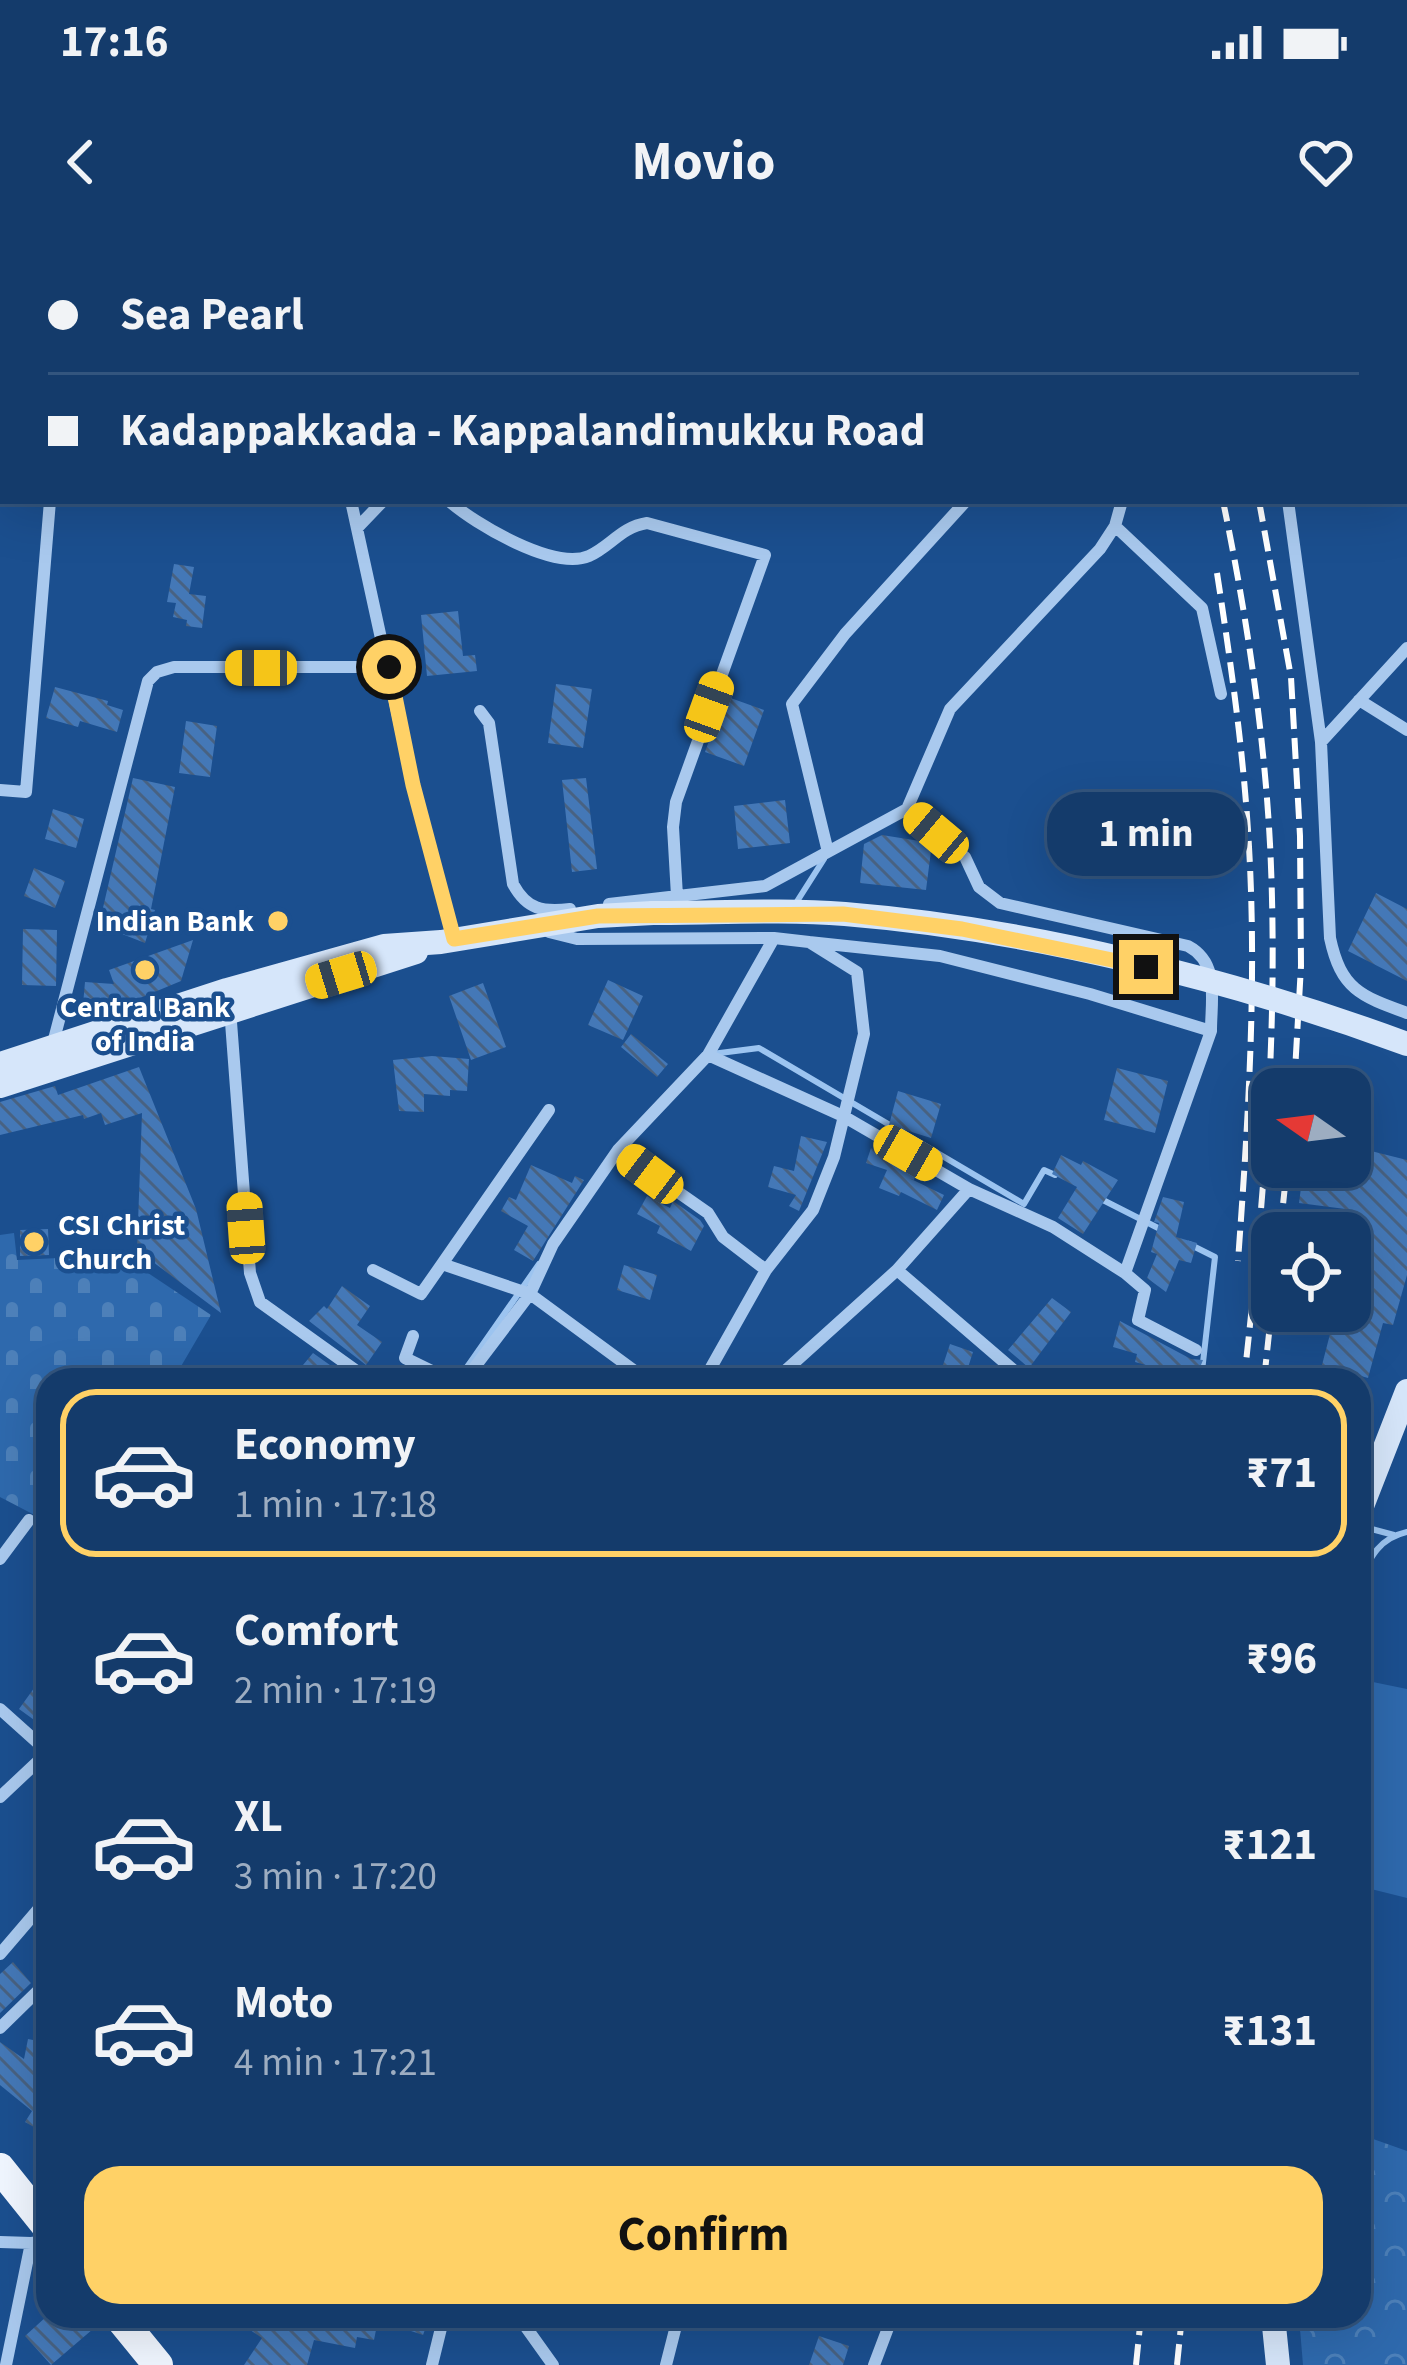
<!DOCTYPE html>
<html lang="en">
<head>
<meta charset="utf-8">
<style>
	body { margin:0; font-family:"Source Sans 3",sans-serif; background:#1d4271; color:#f1f3f6; height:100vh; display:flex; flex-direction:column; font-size:45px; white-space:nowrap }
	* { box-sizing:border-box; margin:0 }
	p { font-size:39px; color:#9dadc1 }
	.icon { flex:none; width:66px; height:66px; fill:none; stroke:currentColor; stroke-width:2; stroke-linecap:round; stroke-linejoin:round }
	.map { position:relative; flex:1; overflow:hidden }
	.panel { position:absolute; left:36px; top:1128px; width:1335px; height:960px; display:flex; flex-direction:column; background:#143b6b; border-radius:36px; box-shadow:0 12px 48px #0002,0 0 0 3px #33557e }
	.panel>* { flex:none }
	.hud { position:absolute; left:0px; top:0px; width:1407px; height:264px; box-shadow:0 12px 48px #0002,0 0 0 3px #33557e; display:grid; align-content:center; height:264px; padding:0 48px; background:#143b6b }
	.needle { width:78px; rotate:284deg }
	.tools { position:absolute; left:1251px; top:828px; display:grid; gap:24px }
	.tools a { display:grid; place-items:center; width:120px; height:120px; border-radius:24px; background:#143b6b; box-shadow:0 12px 48px #0002,0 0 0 3px #33557e; font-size:60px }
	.end { position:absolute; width:54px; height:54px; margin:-27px; border:15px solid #ffd166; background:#111; box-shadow:0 0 0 6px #111 }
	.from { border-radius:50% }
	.bubble { position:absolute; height:84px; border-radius:36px; background:#143b6b; box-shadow:0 12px 48px #0002,0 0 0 3px #33557e; font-size:39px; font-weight:700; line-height:84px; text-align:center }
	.car { position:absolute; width:36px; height:72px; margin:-36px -18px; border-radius:15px; box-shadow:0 0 9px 3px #0007; background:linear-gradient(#f5c518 24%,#345 0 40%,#f5c518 0 76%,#345 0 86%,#f5c518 0) }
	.hud b { display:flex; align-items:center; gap:42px; height:114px; font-size:45px }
	.hud b+b { border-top:3px solid #33557e }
	.hud i { width:30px; height:30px; background:#f1f3f6 }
	ul { padding:21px 0 0; list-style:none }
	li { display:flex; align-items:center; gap:36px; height:168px; margin:0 24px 18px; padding:0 24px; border:6px solid transparent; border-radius:36px }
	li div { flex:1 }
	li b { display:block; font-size:45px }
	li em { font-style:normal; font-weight:700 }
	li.current { border-color:#ffd166 }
	li>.icon { width:108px; height:108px; stroke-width:1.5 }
	.cta { display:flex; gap:24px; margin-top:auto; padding:24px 48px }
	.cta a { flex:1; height:138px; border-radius:36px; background:#ffd166; color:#111; font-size:48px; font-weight:700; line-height:138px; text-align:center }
	.status { display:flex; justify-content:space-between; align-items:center; height:84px; padding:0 60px; background:#143b6b; direction:ltr }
	.status svg { height:33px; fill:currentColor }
	header { display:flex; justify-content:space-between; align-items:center; height:156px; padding:0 48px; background:#143b6b; font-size:54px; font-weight:700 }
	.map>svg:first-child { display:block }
	.grass { fill:#2e69ad }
	.forest { fill:url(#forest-crowns) }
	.cemetery { fill:url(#cemetery-stones) }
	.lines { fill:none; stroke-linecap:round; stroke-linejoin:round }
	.stream { stroke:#9cc4f0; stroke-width:6 }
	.building { fill:url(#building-back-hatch) }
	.street { stroke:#a9c9ee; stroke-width:12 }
	.secondary { stroke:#d6e6fa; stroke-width:24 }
	.primary { stroke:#f0f6ff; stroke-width:30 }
	.rail { stroke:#fff; stroke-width:6; stroke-dasharray:21 9; stroke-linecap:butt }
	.secondary-bridge { stroke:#d6e6fa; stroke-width:24 }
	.route { stroke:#ffd166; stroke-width:15 }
	.poi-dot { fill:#ffd166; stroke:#1b4f8f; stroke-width:4.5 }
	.labels { text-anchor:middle; stroke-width:9; stroke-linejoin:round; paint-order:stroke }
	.poi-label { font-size:30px; font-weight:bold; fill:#fff; stroke:#1b4f8f; text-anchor:end }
</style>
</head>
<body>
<div class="status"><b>17:16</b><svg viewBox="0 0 49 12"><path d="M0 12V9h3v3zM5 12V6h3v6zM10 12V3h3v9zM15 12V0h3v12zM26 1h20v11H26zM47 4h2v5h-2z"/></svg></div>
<header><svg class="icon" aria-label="back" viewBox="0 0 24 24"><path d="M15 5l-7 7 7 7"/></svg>Movio<svg class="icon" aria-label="heart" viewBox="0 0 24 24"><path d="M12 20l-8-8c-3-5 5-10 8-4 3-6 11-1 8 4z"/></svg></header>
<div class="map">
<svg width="1407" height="2125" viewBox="0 0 1407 2125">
	<defs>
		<pattern id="forest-crowns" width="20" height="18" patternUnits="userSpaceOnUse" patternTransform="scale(3)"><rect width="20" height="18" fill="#2e69ad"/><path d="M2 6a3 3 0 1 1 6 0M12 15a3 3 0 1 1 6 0" fill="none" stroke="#4d80b9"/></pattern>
		<pattern id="cemetery-stones" width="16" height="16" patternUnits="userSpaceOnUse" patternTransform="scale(3)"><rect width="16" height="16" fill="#2e69ad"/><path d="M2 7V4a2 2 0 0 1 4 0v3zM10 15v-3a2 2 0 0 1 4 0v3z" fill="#4d80b9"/></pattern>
		<pattern id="building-back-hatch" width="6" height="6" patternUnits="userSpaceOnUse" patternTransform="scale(3)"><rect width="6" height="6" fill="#4478b7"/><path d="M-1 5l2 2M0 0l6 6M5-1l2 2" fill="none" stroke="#486282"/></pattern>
	</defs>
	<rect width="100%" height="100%" fill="#1b4f8f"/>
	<path class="grass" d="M1368 1441 1407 1449V1658L1359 1646V1450Z"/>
	<path class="forest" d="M1359 1894 1407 1911V2125H1303L1299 2076H1359Z"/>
	<path class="cemetery" d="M14 993 17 1020 121 1015 211 1075 173 1140H48V1282L0 1257V995Z"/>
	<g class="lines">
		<path class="stream" d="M1404 98 1407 95
			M796 663 824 619
			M712 814 759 808 1024 964 1044 930 1055 935
			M1099 958 1162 990
			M1189 1004 1215 1017 1201 1140
			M458 1140 539 1024
			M1364 1287 1394 1295
			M1359 1340C1371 1316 1380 1298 1407 1292"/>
	</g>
	<path class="building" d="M174 324 194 327 189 354 206 356 202 388 186 386 187 380 173 377 176 363 167 362Z
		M458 371 463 416 475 415 477 431 427 436 421 375Z
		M556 444 592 449 583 508 548 503Z
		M55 447 108 461 107 465 123 470 117 492 80 481 78 487 46 478Z
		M725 456 764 470 744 526 705 512Z
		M186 481 217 486 210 537 179 533Z
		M133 538 175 547 151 669 155 670 145 703 99 685Z
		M586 538 597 629 572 632 562 540Z
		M785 560 790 603 738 609 734 566Z
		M53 569 84 579 76 608 45 599Z
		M882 595 932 603 926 650 860 643 864 604Z
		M34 628 65 641 55 668 24 656Z
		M1376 653 1407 669V741L1348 711Z
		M23 689 57 690 56 746 22 745Z
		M193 700 181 741 104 773 82 776 85 742 114 744 109 730Z
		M608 740 643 756 623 800 588 785Z
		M483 743 506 807 471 820 449 756Z
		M631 794 668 824 657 837 621 807Z
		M432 816 469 819 467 851 450 850V856L424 854V872L399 871 393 820Z
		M139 827 196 969 221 1073 137 1010 142 873 105 885 101 873 84 879 83 875 0 895V862L55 846 58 855Z
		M1117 828 1168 841 1155 893 1104 880Z
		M898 851 941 864 931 898 889 885Z
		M801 896 827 902 799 971 789 966 796 955 768 947 774 926 794 931Z
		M871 908 917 931 914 940 909 938 944 955 937 970 901 952 899 956 879 948 887 930 866 923Z
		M1359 908 1407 920V1035L1393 1085 1383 1083 1368 1138 1322 1125 1336 1071H1350L1347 993 1353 970 1299 963 1302 940 1349 946Z
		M1061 915 1081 925 1083 921 1118 940 1083 994 1058 978 1077 947 1052 934Z
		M531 925 572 943 575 936 584 940 533 1021 514 1010 528 986 501 971 509 957 516 960Z
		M647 956 670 968 673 961 700 980 704 986 691 1011 657 993 660 986 637 974Z
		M1163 957 1184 962 1176 997 1197 1003 1191 1023 1179 1020 1166 1052 1147 1038 1157 1014 1151 1012 1159 983 1154 982Z
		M48 989 49 1015 20 1016V990Z
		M624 1025 657 1035 650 1060 617 1050Z
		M342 1046 370 1066 357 1085 382 1102 366 1125 309 1081 324 1066 327 1069Z
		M1052 1058 1071 1072 1029 1128 1008 1110Z
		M1120 1081 1191 1119 1203 1120 1195 1140H1161L1164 1130 1135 1122 1137 1114 1113 1107Z
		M950 1104 973 1112 964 1140H938Z
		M313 1113 351 1140H309L298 1131Z
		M37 1444 48 1452V1490L19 1469Z
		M13 1722 31 1743 0 1773V1734Z
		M28 1799 48 1803V1895L25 1882 32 1871 0 1845V1802L24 1819Z
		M47 2076H81L93 2089 51 2125 25 2096Z
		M230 2076H430L423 2095 378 2080 374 2100 357 2097 355 2108 314 2100 307 2125H244L262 2098Z
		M819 2096 849 2106 843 2125H809Z"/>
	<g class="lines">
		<path class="street" d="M274 0 275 3
			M597 0 600 3
			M803 0 807 3
			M1117 0 1118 3
			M1219 0 1220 3
			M420 3 421 0
			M573 3 575 0
			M911 3 914 0
			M1404 37 1407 39
			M1404 113 1407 111
			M0 122H3
			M351 261 413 545 454 699
			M449 261C475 284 554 331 589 316 611 306 621 287 647 283L765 315 676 562 673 587 677 656
			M1288 261 1321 502 1330 698C1341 749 1360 756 1407 773
			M1115 286 1202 368 1221 454
			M358 287 383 261
			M1359 460 1407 490
			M480 471 489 483 513 644C527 670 543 672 570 669
			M1321 502 1407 408
			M0 550 26 552 50 261
			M828 612 792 464 845 394 966 261
			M609 664 765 646 907 569 950 469 1100 309 1115 286 1122 261
			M549 692 577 699 774 698 809 702 857 732 864 794 834 917 813 970 766 1030 704 1140
			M809 702 940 716 1090 754 1211 791C1211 759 1220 723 1188 706L1000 663 979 647 965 617 907 569
			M230 769 250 1033 260 1062 369 1140
			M52 807 148 441 157 432 174 427H389
			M708 815 843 876 969 949 897 1030 1025 1140
			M549 870 442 1024 530 1054 647 1140
			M618 910 708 973 723 997 766 1030
			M969 949 1053 987 1125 1033 1211 791
			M373 1030 421 1054 442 1024
			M1125 1033 1145 1050 1138 1080 1196 1110
			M413 1096 405 1118 450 1140
			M465 1140 530 1054 553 1004 618 910 708 815 774 698
			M775 1140 897 1030
			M0 1319 29 1280
			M0 1469 48 1512
			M0 1557 48 1512
			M0 1714 48 1658
			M0 1788 48 1741
			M0 2002 31 2003
			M518 2076 553 2125
			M6 2125 31 2003 48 2001
			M432 2125 444 2076
			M666 2125 677 2082
			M874 2125 888 2088"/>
		<path class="secondary" d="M0 824 227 750 384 706 441 702 598 676 653 673
			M0 846 416 712
			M1359 1274 1407 1151
			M1273 2076 1278 2125"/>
		<path class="primary" d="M0 1928 48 1988
			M118 2076 158 2125"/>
		<path class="rail" d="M1158 0 1159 3
			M1183 0 1184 3
			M1223 261C1246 372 1264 490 1270 604 1279 783 1264 962 1244 1140
			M1259 261 1291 437 1300 596 1301 726 1294 849
			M1217 333C1231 424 1244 515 1249 607 1257 745 1248 883 1238 1021
			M1280 993 1287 927
			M1264 1140 1272 1066
			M1136 2125 1141 2076
			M1177 2125 1182 2076"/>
		<path class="secondary-bridge" d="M653 673C716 673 782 669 845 674 1030 689 1234 740 1407 804"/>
	</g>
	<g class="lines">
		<path class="route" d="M389 427 413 545 454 699 598 676 843 674 962 689 1146 727"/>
	</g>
	<g class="poi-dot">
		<circle cx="278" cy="681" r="12"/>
		<circle cx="145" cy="730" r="12"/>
		<circle cx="34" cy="1002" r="12"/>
	</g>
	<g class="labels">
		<g class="poi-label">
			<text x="254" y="691">Indian Bank</text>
			<text x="145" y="777" text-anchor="middle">Central Bank<tspan x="145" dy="34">of India</tspan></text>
			<text x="58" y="995" text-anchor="start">CSI Christ<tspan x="58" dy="34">Church</tspan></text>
		</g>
	</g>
</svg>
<div class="tools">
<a><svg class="needle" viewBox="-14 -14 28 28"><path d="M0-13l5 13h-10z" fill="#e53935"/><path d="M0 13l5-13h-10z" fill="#9dadc1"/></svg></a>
<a><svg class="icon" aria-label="locate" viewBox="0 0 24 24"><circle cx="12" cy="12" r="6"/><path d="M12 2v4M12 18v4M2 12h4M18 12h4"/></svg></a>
</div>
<i class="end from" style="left:389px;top:427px"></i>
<i class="end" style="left:1146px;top:727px"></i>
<div class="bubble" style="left:1047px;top:552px;width:198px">1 min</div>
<i class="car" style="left:261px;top:428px;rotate:270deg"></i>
<i class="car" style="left:709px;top:467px;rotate:20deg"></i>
<i class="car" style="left:936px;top:593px;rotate:310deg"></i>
<i class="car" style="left:341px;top:735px;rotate:253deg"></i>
<i class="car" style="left:908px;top:913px;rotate:120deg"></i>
<i class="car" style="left:650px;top:934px;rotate:307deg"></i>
<i class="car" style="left:246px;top:988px;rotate:356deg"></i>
<div class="hud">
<b><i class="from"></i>Sea Pearl</b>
<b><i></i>Kadappakkada - Kappalandimukku Road</b>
</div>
<section class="panel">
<ul>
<li class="current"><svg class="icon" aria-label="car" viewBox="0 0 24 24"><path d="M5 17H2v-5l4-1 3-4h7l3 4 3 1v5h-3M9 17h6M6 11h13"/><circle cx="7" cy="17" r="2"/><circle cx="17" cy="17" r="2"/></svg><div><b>Economy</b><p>1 min · 17:18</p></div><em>₹71</em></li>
<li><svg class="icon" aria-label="car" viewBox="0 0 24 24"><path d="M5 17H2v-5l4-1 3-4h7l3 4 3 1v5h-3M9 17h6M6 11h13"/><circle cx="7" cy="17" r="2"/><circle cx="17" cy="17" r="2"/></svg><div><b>Comfort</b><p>2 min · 17:19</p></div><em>₹96</em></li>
<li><svg class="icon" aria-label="car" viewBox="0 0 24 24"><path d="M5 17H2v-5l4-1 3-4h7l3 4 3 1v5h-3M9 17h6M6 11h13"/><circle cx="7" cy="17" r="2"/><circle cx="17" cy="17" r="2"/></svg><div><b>XL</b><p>3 min · 17:20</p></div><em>₹121</em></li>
<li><svg class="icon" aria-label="car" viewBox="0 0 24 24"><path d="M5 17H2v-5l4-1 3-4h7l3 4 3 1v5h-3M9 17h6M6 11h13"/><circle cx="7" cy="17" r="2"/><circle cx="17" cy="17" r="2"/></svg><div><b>Moto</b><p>4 min · 17:21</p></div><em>₹131</em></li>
</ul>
<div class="cta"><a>Confirm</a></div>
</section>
</div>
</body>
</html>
